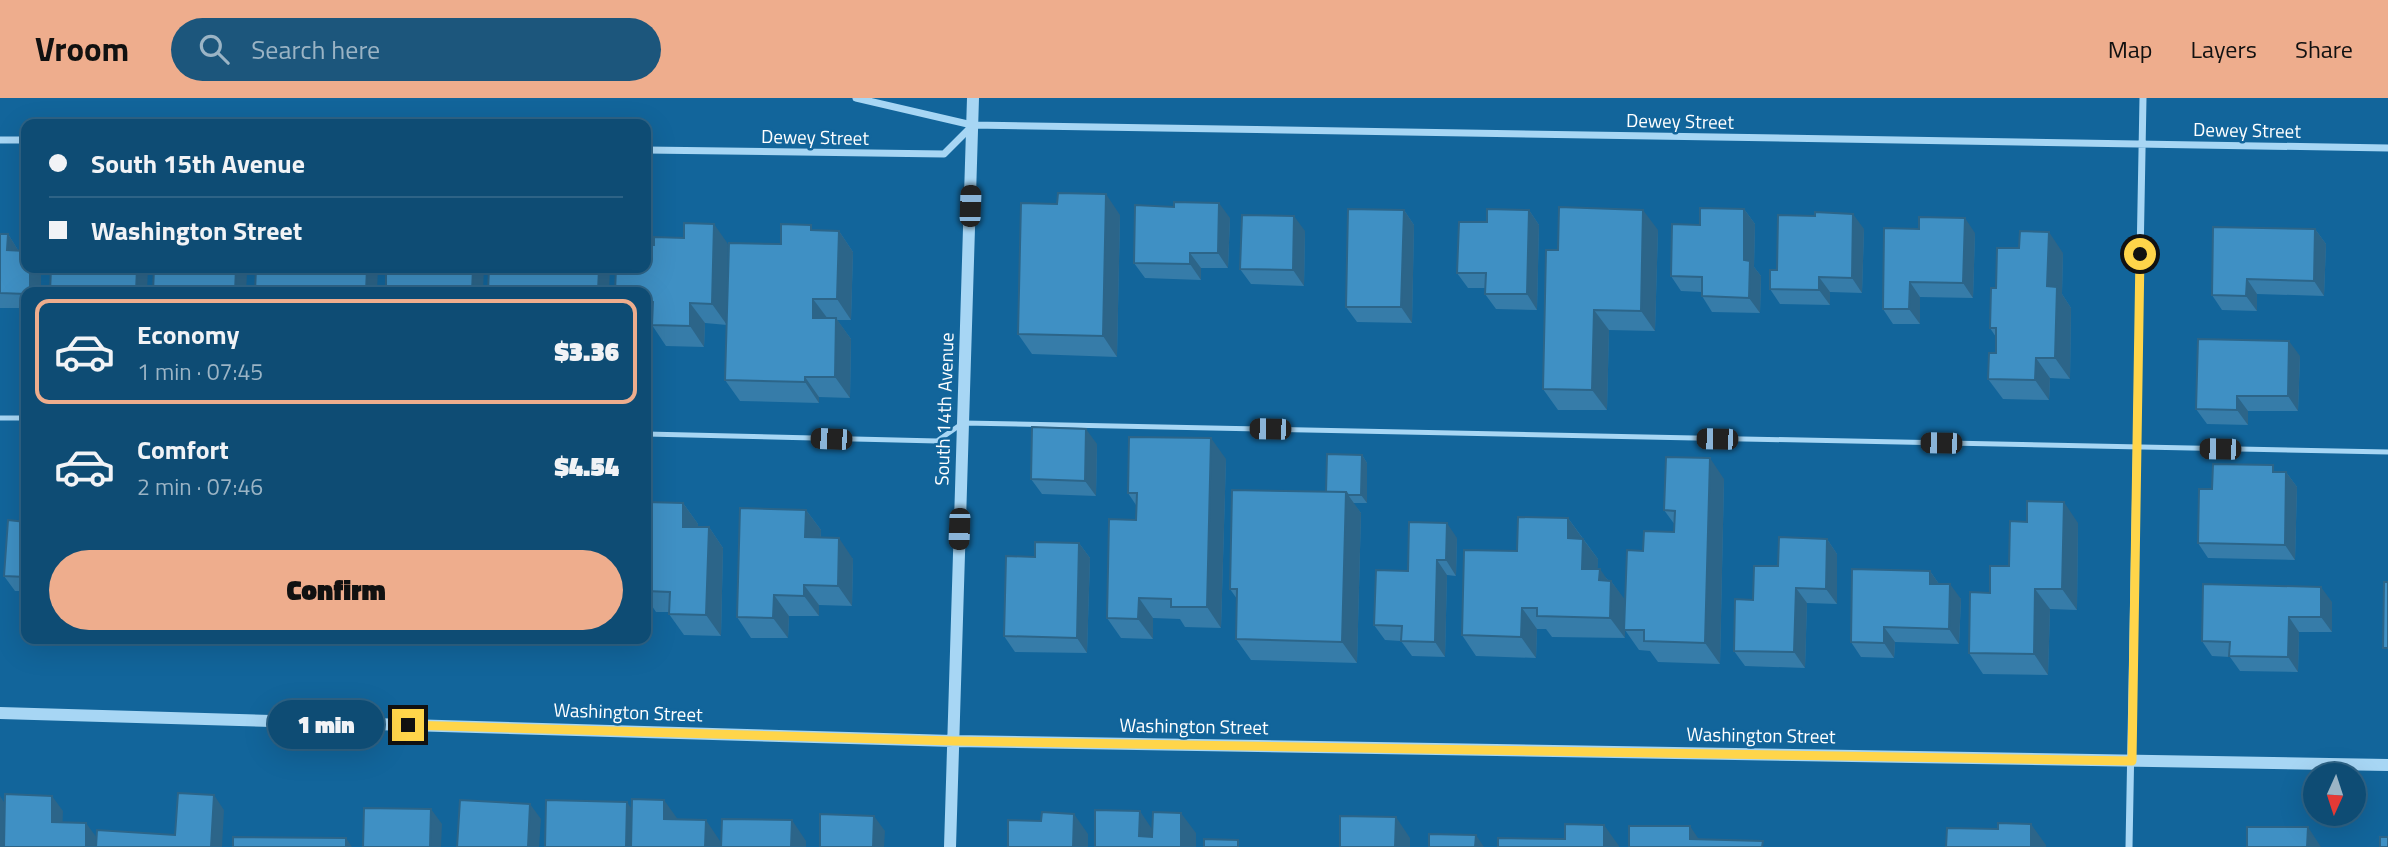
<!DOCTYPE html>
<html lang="en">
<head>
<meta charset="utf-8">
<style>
	body { margin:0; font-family:"Titillium Web",sans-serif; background:#1c567c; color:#f1f3f6; height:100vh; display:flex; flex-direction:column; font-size:26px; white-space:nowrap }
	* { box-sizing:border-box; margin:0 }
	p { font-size:23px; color:#9bb4c5 }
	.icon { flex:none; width:38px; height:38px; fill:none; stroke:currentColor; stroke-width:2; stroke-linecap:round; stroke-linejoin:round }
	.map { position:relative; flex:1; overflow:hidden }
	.drawer { position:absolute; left:21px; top:189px; width:630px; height:357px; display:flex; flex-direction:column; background:#0e4c74; border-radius:14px; box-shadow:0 7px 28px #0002,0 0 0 2px #2e6386 }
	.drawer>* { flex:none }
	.top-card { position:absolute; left:21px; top:21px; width:630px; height:154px; border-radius:14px; box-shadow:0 7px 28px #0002,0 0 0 2px #2e6386; display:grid; align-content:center; height:154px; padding:0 28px; background:#0e4c74 }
	.needle { width:46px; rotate:183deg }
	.controls { position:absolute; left:2303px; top:665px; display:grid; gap:14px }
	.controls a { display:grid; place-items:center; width:63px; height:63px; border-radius:50%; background:#0e4c74; box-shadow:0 7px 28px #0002,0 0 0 2px #2e6386; font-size:35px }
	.end { position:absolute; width:32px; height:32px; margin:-16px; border:9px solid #ffd54a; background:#111; box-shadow:0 0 0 4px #111 }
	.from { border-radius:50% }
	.bubble { position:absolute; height:49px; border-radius:24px; background:#0e4c74; box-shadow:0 7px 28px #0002,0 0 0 2px #2e6386; font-size:23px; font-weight:800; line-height:49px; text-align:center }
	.car { position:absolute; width:21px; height:42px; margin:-21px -10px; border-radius:9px; box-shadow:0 0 5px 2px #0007; background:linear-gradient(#222 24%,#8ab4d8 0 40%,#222 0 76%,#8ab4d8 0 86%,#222 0) }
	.top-card b { display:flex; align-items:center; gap:24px; height:66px; font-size:26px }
	.top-card b+b { border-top:2px solid #2e6386 }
	.top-card i { width:18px; height:18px; background:#f1f3f6 }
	ul { padding:12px 0 0; list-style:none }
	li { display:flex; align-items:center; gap:21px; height:105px; margin:0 14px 10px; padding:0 14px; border:4px solid transparent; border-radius:14px }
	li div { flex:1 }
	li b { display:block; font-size:26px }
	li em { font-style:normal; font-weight:800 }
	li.current { border-color:#eead8d }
	li>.icon { width:63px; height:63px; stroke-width:1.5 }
	.action { display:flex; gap:14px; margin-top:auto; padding:14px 28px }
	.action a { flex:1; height:80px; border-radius:42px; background:#eead8d; color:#111; font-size:28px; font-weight:800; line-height:80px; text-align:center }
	header { display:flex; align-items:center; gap:42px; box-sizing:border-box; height:98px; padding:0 35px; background:#eead8d; color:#111 }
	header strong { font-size:33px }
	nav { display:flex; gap:38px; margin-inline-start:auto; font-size:24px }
	.search { width:490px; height:63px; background:#1c567c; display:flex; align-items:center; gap:18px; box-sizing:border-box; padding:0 24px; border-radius:38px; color:#9bb4c5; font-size:26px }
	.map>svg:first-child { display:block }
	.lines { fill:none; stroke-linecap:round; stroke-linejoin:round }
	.service { stroke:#a7d6f4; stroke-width:5 }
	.minor { stroke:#a7d6f4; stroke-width:7 }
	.tertiary { stroke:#a7d6f4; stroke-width:12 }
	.wall { fill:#367ca9 }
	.shaded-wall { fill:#2c6589 }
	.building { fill:#3f90c4; stroke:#2c6589; stroke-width:2 }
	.route { stroke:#ffd54a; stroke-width:9 }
	.labels { text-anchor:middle; stroke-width:5; stroke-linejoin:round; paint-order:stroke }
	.street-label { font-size:19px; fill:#fff; stroke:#12659b }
</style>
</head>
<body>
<header>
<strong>Vroom</strong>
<div class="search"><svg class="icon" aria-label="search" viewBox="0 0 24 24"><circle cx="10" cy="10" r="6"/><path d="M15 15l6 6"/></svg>Search here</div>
<nav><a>Map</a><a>Layers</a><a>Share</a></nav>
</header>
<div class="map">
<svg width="2388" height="749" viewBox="0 0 2388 749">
	<rect width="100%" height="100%" fill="#12659b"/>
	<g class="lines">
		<path class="service" d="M0 320H26
			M646 336 937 343 963 325 2388 354"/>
		<path class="minor" d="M856 0 972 27 2388 50
			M0 42H26
			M646 52 944 56 972 28
			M2129 749 2143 0"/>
		<path class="tertiary" d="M0 615 953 643 2388 667
			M950 749 973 0"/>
	</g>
	<path class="wall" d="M1744 111 1755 126 1754 169 1761 178 1760 215 1712 214 1702 198V194L1681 193 1671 178 1700 127Z
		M1404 112 1414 127 1412 225 1357 224 1346 209Z
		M1529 112 1539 127 1537 212 1496 211 1485 196 1486 190H1468L1457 175 1487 124Z
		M1120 117 1117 259 1032 256 1018 236Z
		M1230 120 1228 170H1201V182L1145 180 1134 165Z
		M1884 130 1975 135 1973 200 1920 199V226H1893L1883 211Z
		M1864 131 1862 195 1830 194V207L1780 206 1770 191 1777 172Z
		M2315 131 2326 146 2324 198 2257 196V213L2222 212 2212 197Z
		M815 132 839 133 853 154 851 222H837L851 241 850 300 819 299V305L740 303 725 282 781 146Z
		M1658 132 1655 233 1609 232 1607 312H1558L1543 291 1558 152Z
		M1305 133 1304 188 1251 186 1240 171Z
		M0 136H8L18 152 26 170H41V194H26V210H0Z
		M684 140 727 227 705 225 704 249 666 248 652 227V224H646V194L654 147Z
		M2063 155 2062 196 2071 210 2070 281 2050 280 2049 302 2003 301 1988 281 1996 255V239L1990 230Z
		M2300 258 2298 313H2248V327L2207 326 2196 311Z
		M1097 346 1096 398 1042 396 1031 381Z
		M1362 357 1367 365V405H1353L1361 415 1357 565 1251 562 1236 541 1237 501 1230 491Z
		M1226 361 1221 530 1185 529 1180 521 1153 520V541L1121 540 1107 520 1136 422V407L1128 395Z
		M2278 374H2286L2297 389 2295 462 2208 460 2198 445 2212 391Z
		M1724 381 1720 566 1658 564 1650 553 1639 552 1625 532V540L1552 539 1546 531H1537L1536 560 1476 558 1462 537 1517 453 1568 420 1598 461 1597 471 1608 482 1611 483 1625 503 1643 453 1674 434 1675 427 1664 412Z
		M646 404 683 405 698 426V429H709L723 450 721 538 684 537 669 516V514H656L650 505 646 504Z
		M806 412 821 432V440L853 461 852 508 819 507V518H789L788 540H751L737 519Z
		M26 424V493H15L4 478Z
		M2027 424 2078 425 2077 512 2050 511 2048 577 1983 576 1969 555 1990 495 2009 468Z
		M1457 440 1456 478 1447 477 1445 559 1412 558 1401 543 1385 542 1374 527 1408 473Z
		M1827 441 1837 456V506L1807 505 1805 570 1745 568 1734 553 1753 502 1778 468Z
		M1079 445 1090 460 1087 555 1015 554 1004 538Z
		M1930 473 1939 486 1961 501 1959 546 1895 544 1894 560 1861 559 1851 544Z
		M2332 504V534H2299L2298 574 2240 573 2230 559 2212 558 2202 543Z"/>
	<path class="shaded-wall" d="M1106 96 1120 117 1117 259 1103 238Z
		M1219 105 1230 120 1228 170 1218 155Z
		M1744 111 1755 126 1754 169 1761 178 1760 215 1749 200 1744 162Z
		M1404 112 1414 127 1412 225 1401 209Z
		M1529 112 1539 127 1537 212 1527 196Z
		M1643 112 1658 132 1655 233 1641 213Z
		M1853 116 1864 131 1862 195 1852 180Z
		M1294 118 1305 133 1304 188 1293 172Z
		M1965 120 1975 135 1973 200 1963 185Z
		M714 126 728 146 727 227 712 206Z
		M2315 131 2326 146 2324 198 2314 183Z
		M839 133 853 154 851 222 837 201Z
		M2049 134 2063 155 2062 196 2071 210 2070 281 2055 260 2047 188Z
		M8 136 18 152V167L7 152Z
		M1190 155 1201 170V182L1190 166Z
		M30 170H41V194H30Z
		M137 170H148L147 194H136Z
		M236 170H242L247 176 246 194H235Z
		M367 170H378L377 194H366Z
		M473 170H484L483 194H472Z
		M599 170H610L609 194H598Z
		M1819 179 1830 194V207L1819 192Z
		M2247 181 2257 196V213L2246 198Z
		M1910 184 1920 199V226L1909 211Z
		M813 201 828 221 813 220Z
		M690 205 705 225 704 249 690 228Z
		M1594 212 1609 232 1607 312 1592 292Z
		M836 220 851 241 850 300 835 279Z
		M2289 243 2300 258 2298 313 2288 298Z
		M2036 260 2050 280 2049 302 2035 282Z
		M805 279 819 299V305L805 284Z
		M2237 298 2248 313V327L2237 312Z
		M1086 331 1097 346 1096 398 1085 383Z
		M1211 340 1226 361 1221 530 1207 509Z
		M1362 357 1367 365V405L1361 397Z
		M1710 360 1724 381 1720 566 1705 545Z
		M2286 374 2297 389 2295 462 2285 447Z
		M1346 394 1361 415 1357 565 1342 544Z
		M2064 404 2078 425 2077 512 2062 491Z
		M683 405 698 426 697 449 683 429Z
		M806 412 821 432 820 460 805 439Z
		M1568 420 1583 441 1568 440Z
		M1447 425 1457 440 1456 478 1446 462Z
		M709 429 723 450 721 538 706 517Z
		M839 440 853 461 852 508 838 488Z
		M1583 441 1598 461 1597 491 1582 471Z
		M1827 441 1837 456V506L1826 491Z
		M1079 445 1090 460 1087 555 1077 540Z
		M1437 462 1447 477 1445 559 1435 544Z
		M1600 471 1611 487V483L1626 503 1625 540 1610 520 1599 482Z
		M1930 473 1941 489 1930 486Z
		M1950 486 1961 501 1959 546 1949 531Z
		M804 487 819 507V518L804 498Z
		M2321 489 2332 504V534L2321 519Z
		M1796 490 1807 505 1805 570 1794 554Z
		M2035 491 2050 511 2048 577 2034 556Z
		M774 497 789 518 788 540 773 520Z
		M1139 500 1153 520V541L1138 521Z
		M1522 510 1537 531 1536 560 1521 539Z
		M2289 519 2299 534 2298 574 2288 559Z
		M1884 529 1895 544 1894 560 1884 545Z
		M214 697 224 712 222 749H211Z
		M0 698 10 713V749H0Z
		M52 698 63 713 62 739 52 724Z
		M664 702 679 723 664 721Z
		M627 704 637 719 636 749H626Z
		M530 706 541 721 539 749H528Z
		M431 711 442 726 441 749H430Z
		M1140 713 1154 734V749L1139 738Z
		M1181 715 1196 735V749H1181Z
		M1074 716 1088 736V749H1073Z
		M874 718 885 733 884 749H873Z
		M1396 719 1410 740V749H1395Z
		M706 722 720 743V749H705Z
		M792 722 806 743V749H791Z
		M86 725 97 740V749H86Z
		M2031 726 2046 747V749H2031Z
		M1604 727 1619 748V749H1604Z
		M1690 728 1704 749 1690 741Z
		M2308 729 2321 749H2307Z
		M1476 737 1484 749H1475Z
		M346 740 352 749H346Z"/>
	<path class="building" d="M1058 95 1106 96 1103 238 1018 236 1021 105 1057 106Z
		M1174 104 1219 105 1218 155H1190V166L1134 165 1135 107 1174 109Z
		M1559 109 1643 112 1641 213 1594 212 1592 292 1543 291 1546 152H1558Z
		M1700 110 1744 111V162L1750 163 1749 200 1702 198V179L1671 178 1672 126 1700 127Z
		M1348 111 1404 112 1401 209H1346Z
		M1487 111 1529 112 1527 196H1485L1486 175H1457L1459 124H1487Z
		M1815 114 1853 116 1852 180 1819 179V192L1770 191V172H1777L1778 117 1815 118Z
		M1242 117 1294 118 1293 172 1240 171Z
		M1919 119 1965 120 1963 185 1910 184 1909 211H1883L1884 130 1919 131Z
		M684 125 714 126 712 206 690 205V228L652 227 653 204H646V194H615L616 170H646V147H654V139L684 140Z
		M781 126 811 127V132L839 133 837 201H813V220H836L835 279H805V284L725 282 729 145 781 146Z
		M2213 129 2315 131 2314 183 2247 181 2246 198 2212 197Z
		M2020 133 2049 134 2047 188 2057 189 2055 260H2036L2035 282 1988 281 1989 255H1996V230H1990L1991 190H1996L1997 150H2019Z
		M0 136H8L7 152 26 153V170H30V194H26V196L0 195Z
		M51 170H137L136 194H50Z
		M154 170H236L235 194H153Z
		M256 170H367L366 194H255Z
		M386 170H473L472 194H386Z
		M489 170H599L598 194H488Z
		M2198 241 2289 243 2288 298H2237V312L2196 311Z
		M1032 329 1086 331 1085 383 1031 381Z
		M1129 339 1211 340 1207 509H1171V501L1139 500 1138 521 1107 520 1109 421 1136 422 1137 395H1128Z
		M1327 356 1362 357 1361 397H1348L1346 394H1326Z
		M1666 359 1710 360 1705 545 1644 543V532H1624L1627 452 1643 453 1644 433 1674 434 1675 413 1664 412Z
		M2213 366 2273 367V374H2286L2285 447 2198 445 2199 391H2212Z
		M1232 392 1346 394 1342 544 1236 541 1237 491H1230Z
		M2027 403 2064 404 2062 491H2035L2034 556 1969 555 1970 494 1990 495V468H2009L2010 423 2027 424Z
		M646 404 683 405V429H709L706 517 669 516 670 494 646 493Z
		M740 410 806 412 805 439 839 440 838 488 804 487V498L774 497 773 520 737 519Z
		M1518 419 1568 420V440L1583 441 1582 471H1600L1599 482 1611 483 1610 520 1537 518V510H1522L1521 539 1462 537 1464 452 1517 453Z
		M8 422 26 424V479L4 478Z
		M1409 424 1447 425 1446 462H1437L1435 544 1401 543 1402 528 1374 527 1376 472 1408 473Z
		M1779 439 1827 441 1826 491 1796 490 1794 554 1734 553 1735 501 1753 502 1754 468H1778Z
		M1035 444 1079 445 1077 540 1004 538 1006 458 1035 459Z
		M1852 471 1930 473V486H1950L1949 531 1884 529V545L1851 544Z
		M2384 484H2388V550H2383Z
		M2203 486 2321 489V519H2289L2288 559 2229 558 2230 544 2202 543Z
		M178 695 214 697 211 749H96L97 732 175 737Z
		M5 696 52 698V724L86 725V749H4Z
		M632 701 664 702V721L706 722 705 749H631Z
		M460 702 530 706 528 749H457Z
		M546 702 627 704 626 749H545Z
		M364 710 431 711 430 749H363Z
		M1095 712 1140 713 1139 738 1152 739 1153 714 1181 715V749H1095Z
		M1042 714 1074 716 1073 749H1008V722L1041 723Z
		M820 716 874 718 873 749H820Z
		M1340 718 1396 719 1395 749H1340Z
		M722 721 792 722 791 749H721Z
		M1998 725 2031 726V749H1946L1947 730 1998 731Z
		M1565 726 1604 727V749H1498V740L1565 741Z
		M1629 728H1690V741L1763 743 1762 749H1629Z
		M2247 729H2308L2307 749H2247Z
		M1429 736 1476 737 1475 749H1429Z
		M233 739 346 740V749H233Z
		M2380 739H2388V749H2380Z
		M1204 741 1238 742V749H1204Z"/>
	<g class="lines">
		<path class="route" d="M408 627 953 643 2132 663 2140 156"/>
	</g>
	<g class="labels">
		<g class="street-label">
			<text transform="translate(1680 23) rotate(1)" y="7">Dewey Street</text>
			<text transform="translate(2247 32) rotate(1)" y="7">Dewey Street</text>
			<text transform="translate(815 39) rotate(1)" y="7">Dewey Street</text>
			<text transform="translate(944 311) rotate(-88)" y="7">South 14th Avenue</text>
			<text transform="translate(628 614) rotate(2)" y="7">Washington Street</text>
			<text transform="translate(1194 628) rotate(1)" y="7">Washington Street</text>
			<text transform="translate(1761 637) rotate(1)" y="7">Washington Street</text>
		</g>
	</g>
</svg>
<div class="controls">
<a><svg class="needle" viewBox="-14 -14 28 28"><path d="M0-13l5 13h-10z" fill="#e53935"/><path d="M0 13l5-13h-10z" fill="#9bb4c5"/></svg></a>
</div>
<i class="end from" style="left:2140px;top:156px"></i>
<i class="end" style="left:408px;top:627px"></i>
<div class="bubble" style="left:268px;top:602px;width:116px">1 min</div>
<i class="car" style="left:970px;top:108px;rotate:2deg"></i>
<i class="car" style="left:1270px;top:331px;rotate:271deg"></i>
<i class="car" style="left:831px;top:341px;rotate:272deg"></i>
<i class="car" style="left:1717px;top:341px;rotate:271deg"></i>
<i class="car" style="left:1941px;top:345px;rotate:271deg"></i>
<i class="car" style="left:2220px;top:351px;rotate:271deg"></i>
<i class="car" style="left:959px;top:431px;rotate:182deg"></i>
<div class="top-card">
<b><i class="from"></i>South 15th Avenue</b>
<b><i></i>Washington Street</b>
</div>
<section class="drawer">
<ul>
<li class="current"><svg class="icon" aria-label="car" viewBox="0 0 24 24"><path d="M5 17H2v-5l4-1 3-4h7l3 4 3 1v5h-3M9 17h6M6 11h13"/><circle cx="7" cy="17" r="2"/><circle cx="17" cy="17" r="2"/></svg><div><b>Economy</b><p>1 min · 07:45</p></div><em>$3.36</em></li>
<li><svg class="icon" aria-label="car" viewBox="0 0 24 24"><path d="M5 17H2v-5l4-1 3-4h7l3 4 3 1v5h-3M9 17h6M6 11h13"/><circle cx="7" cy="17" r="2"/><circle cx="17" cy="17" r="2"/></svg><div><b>Comfort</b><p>2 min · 07:46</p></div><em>$4.54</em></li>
</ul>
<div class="action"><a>Confirm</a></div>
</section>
</div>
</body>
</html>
